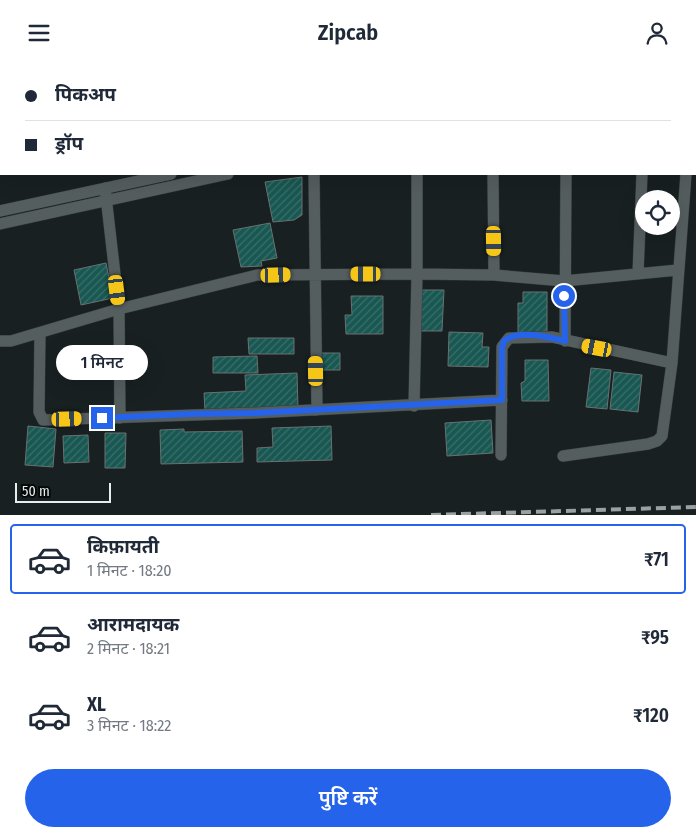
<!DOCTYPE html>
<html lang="hi">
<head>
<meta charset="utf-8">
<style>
	body { margin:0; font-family:"Fira Sans Condensed","Noto Sans Devanagari",sans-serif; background:#f6f6f7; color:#1f2937; height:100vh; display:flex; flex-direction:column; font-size:19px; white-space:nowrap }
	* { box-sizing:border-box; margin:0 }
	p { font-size:16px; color:#747a83 }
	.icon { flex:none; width:28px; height:28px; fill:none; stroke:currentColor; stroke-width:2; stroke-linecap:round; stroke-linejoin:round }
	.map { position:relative; height:450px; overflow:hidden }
	.panel { display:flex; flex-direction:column; background:#fff; flex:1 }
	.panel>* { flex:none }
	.hud { position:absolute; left:0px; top:0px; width:696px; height:110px; box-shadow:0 5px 20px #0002; display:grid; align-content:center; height:110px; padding:0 25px; background:#fff }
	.buttons { position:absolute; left:635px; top:125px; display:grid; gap:10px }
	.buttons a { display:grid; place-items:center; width:45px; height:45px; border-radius:50%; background:#fff; box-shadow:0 5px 20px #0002; font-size:25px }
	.scale { position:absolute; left:15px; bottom:12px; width:96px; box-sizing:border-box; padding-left:5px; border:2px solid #e7eced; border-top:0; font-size:14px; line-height:18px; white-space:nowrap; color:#e7eced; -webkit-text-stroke:4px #060909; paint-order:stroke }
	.end { position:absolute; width:22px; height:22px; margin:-11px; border:6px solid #2563eb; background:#fff; box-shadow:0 0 0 2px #fff }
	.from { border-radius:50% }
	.bubble { position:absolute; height:35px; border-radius:18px; background:#fff; box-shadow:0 5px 20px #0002; font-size:16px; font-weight:600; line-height:35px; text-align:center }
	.car { position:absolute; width:15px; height:30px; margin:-15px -8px; border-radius:6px; box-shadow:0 0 4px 1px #0007; background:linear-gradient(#f5c518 24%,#345 0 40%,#f5c518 0 76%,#345 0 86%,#f5c518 0) }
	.hud b { display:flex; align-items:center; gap:18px; height:48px; font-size:19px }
	.hud b+b { border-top:1px solid #e0e1e3 }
	.hud i { width:12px; height:12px; background:#1f2937 }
	ul { padding:9px 0 0; list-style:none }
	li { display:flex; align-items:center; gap:15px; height:70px; margin:0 10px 8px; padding:0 15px; border:2px solid transparent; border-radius:5px }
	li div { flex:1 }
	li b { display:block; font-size:19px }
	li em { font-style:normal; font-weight:600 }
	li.active { border-color:#2563eb }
	li>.icon { width:45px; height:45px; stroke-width:1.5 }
	.primary-button { display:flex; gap:10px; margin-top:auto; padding:10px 25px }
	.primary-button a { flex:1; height:58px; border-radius:30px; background:#2563eb; color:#fff; font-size:20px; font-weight:600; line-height:58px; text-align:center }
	header { display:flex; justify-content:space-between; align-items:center; height:65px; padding:0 25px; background:#fff; font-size:22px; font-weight:600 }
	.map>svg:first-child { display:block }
	.building { fill:url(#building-hatch); stroke:#687270 }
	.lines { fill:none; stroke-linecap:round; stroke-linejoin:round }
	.street-casing { stroke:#363b3d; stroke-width:12 }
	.street { stroke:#555e5f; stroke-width:11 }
	.rail { stroke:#9ba1a2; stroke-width:4; stroke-dasharray:10 5; stroke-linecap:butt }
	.route { stroke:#2563eb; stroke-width:6 }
</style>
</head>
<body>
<header><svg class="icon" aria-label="menu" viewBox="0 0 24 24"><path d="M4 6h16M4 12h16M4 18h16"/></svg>Zipcab<svg class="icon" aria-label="person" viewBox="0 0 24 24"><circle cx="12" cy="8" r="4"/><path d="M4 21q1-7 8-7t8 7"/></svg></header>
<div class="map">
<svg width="696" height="450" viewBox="0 0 696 450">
	<defs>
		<pattern id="building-hatch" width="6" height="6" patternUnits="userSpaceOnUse" patternTransform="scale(1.25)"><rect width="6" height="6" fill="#195752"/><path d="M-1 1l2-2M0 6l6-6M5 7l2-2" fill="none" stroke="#3a6f6b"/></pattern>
	</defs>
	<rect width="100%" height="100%" fill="#182021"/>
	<path class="building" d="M302 112V150L294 155 273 157 265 117Z
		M270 158 277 193 261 196 262 201 241 202 233 165Z
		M106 198 113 233 81 240 74 205Z
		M422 225H444L442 266H420Z
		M523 227H547V268L518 267V238H523Z
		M351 231H383V269H346L345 250H352Z
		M449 267 483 268 482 282H489L488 302 448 301Z
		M248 273H294V289H249Z
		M320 288H340V305H320Z
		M257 291 258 308H213V292Z
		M525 295H548L549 336H522L521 318 525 316Z
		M591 303 611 305 607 344 586 342Z
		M614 307 642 310 638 347 610 344Z
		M297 308 298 343 205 346 204 328 246 326 245 310Z
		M491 355 493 388 447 391 445 358Z
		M28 361 56 364 53 402 25 400Z
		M331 361 332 395 257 397V383L273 382 272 363Z
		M184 364V367L242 366 243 397 161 399 160 365Z
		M105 368H126L125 403H105Z
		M88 370 89 397 64 398 63 371Z"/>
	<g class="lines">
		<defs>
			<path id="street" d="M125 0V1
				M309 0V1
				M417 0V1
				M492 0V1
				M622 0 636 1
				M567 1V0
				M0 64H1
				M314 109 317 345
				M493 109 494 210
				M105 123 119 244 120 353
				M0 146 171 109
				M0 159 228 109
				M638 209 642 109
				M40 268 39 347 43 355 254 348 502 335
				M0 276H11L119 244 257 210 417 209V109
				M565 276 566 109
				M414 341 417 209 494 210 564 216 678 205
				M501 390 502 282 509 273 552 272 672 298
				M563 391 648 379 657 376 662 371 672 298 686 109"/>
		</defs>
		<use href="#street" class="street-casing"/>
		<use href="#street" class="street"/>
		<path class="rail" d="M431 450 696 442"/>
	</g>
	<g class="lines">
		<path class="route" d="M102 353 187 349 254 348 502 335V282L504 276C518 264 549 272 565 276L564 231"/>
	</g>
</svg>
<div class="buttons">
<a><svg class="icon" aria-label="locate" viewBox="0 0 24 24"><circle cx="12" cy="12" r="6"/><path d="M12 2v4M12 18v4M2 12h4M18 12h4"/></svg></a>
</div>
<div class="scale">50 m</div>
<i class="end from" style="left:564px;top:231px"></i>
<i class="end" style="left:102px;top:353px"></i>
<div class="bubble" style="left:56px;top:280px;width:92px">1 मिनट</div>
<i class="car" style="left:494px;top:176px;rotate:179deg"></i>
<i class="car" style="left:366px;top:209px;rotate:270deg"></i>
<i class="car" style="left:276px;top:210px;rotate:88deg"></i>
<i class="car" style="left:117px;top:225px;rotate:173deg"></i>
<i class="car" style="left:597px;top:283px;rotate:281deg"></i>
<i class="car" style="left:316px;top:306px;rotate:359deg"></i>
<i class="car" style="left:67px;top:354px;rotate:88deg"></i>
<div class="hud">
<b><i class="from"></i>पिकअप</b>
<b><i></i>ड्रॉप</b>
</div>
</div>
<section class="panel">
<ul>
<li class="active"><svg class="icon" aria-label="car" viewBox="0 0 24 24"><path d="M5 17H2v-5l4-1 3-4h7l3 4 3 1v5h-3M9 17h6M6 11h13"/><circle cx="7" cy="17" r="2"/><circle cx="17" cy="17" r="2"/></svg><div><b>किफ़ायती</b><p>1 मिनट · 18:20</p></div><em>₹71</em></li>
<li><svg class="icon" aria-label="car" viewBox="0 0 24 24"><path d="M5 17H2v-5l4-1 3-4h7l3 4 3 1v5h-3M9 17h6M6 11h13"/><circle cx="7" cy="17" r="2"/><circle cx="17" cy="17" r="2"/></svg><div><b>आरामदायक</b><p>2 मिनट · 18:21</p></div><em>₹95</em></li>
<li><svg class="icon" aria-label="car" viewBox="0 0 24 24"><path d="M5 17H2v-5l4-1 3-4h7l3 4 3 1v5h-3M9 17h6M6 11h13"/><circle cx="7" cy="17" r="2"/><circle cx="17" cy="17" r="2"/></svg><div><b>XL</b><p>3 मिनट · 18:22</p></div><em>₹120</em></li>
</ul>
<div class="primary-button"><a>पुष्टि करें</a></div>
</section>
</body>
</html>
